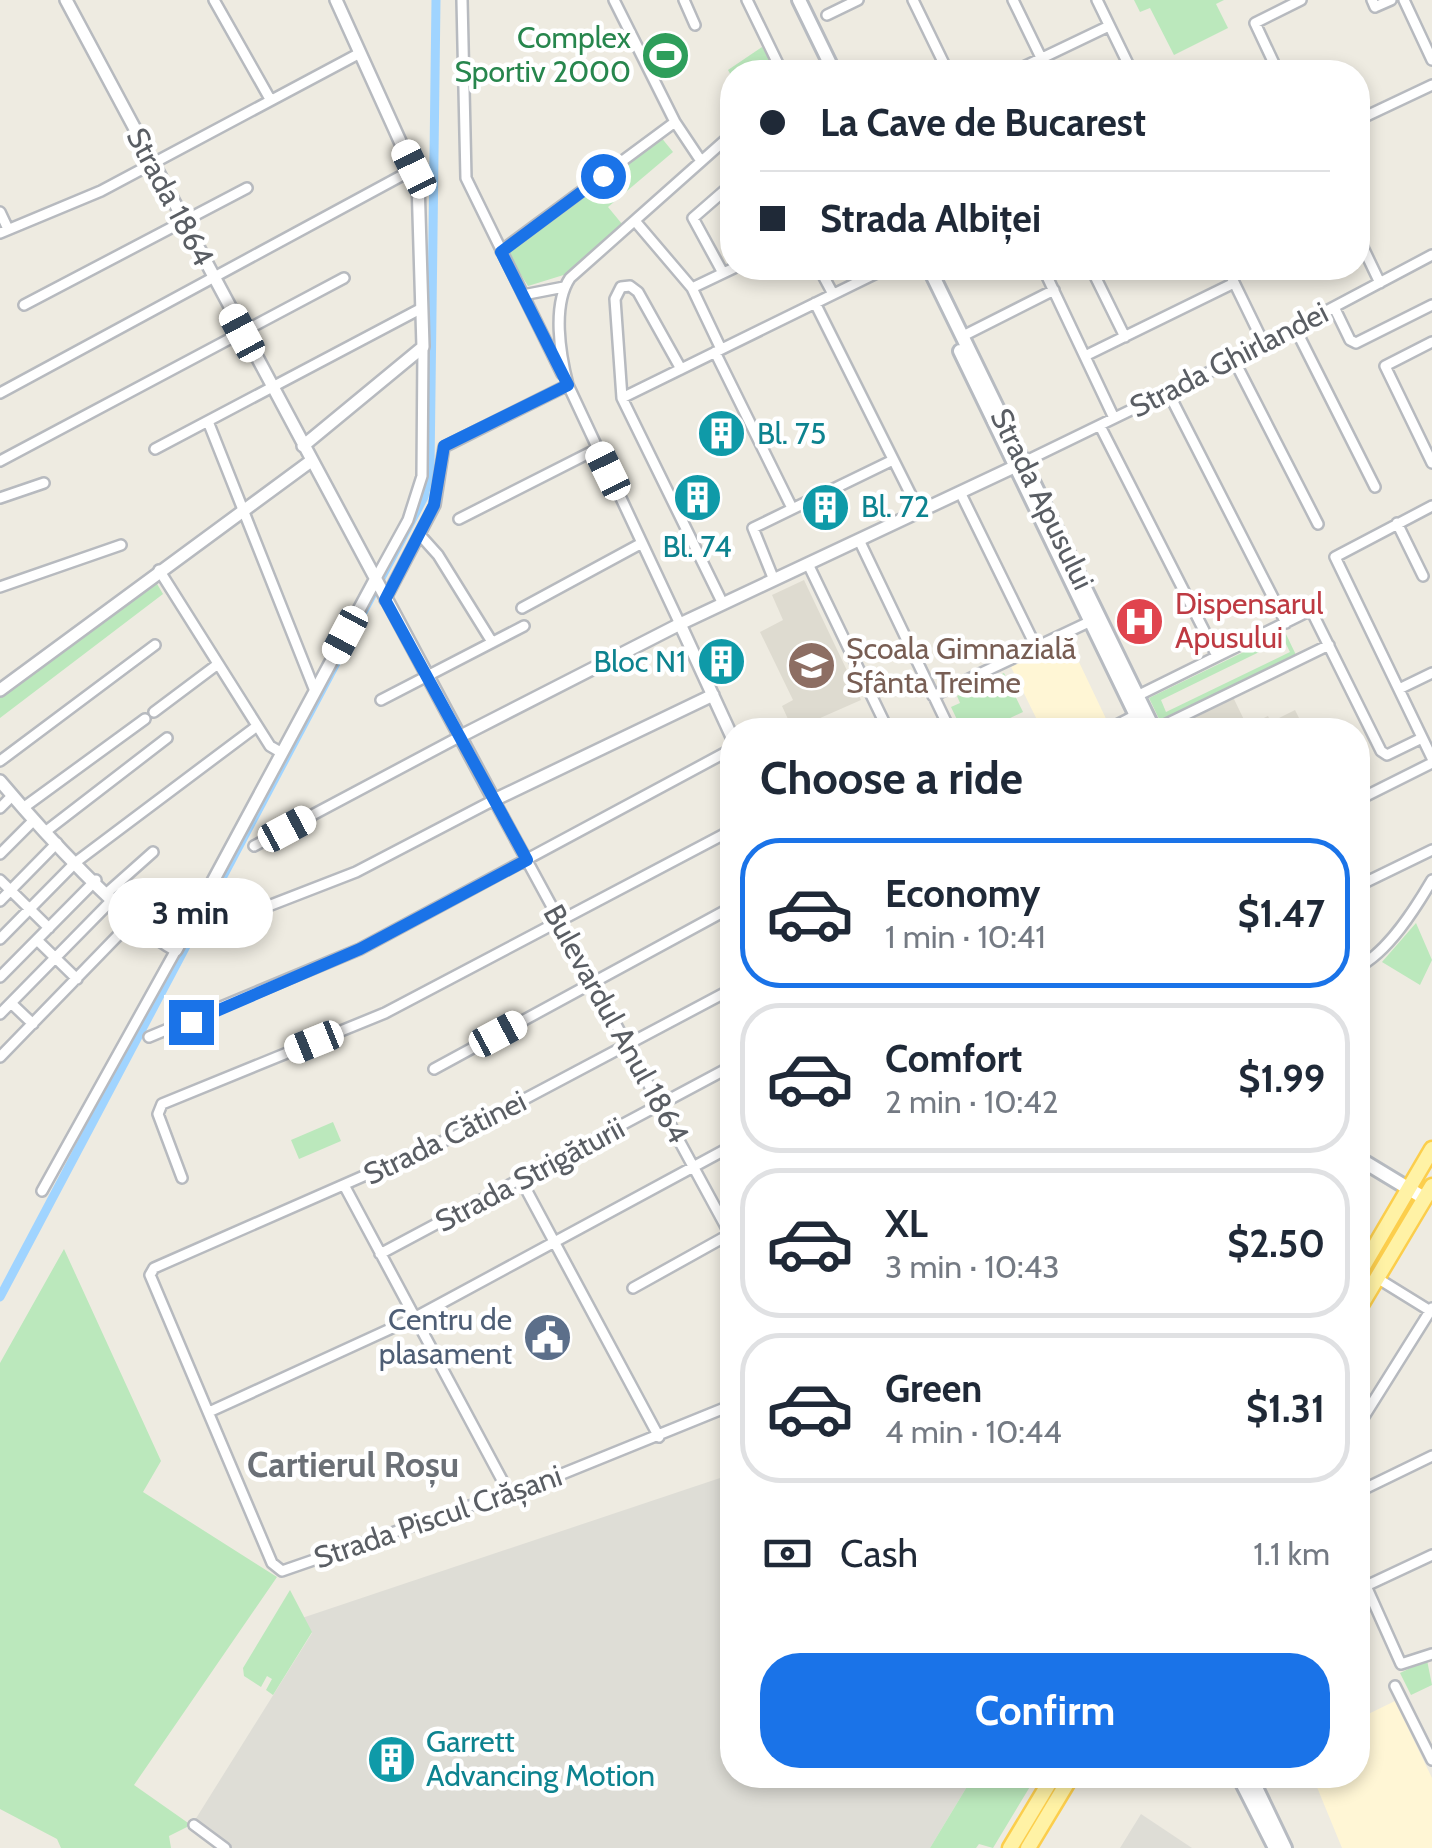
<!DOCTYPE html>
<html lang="en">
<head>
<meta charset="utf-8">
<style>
	body { margin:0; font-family:Cabin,sans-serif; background:#f2f2f3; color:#1f2937; height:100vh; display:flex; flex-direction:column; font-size:38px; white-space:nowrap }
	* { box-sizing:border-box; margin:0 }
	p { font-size:32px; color:#747a83 }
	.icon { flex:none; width:55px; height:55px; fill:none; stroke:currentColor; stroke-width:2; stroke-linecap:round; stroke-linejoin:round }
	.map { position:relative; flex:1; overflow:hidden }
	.details { position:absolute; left:720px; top:718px; width:650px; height:1070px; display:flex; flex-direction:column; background:#fff; border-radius:40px; box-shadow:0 5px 15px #0003 }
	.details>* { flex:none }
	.guide { position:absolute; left:720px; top:60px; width:650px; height:220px; border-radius:40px; box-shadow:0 5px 15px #0003; display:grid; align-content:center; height:220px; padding:0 40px; background:#fff }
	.end { position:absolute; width:45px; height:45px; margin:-22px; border:12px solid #1a73e8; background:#fff; box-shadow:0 0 0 5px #fff }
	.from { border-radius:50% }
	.bubble { position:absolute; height:70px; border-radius:35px; background:#fff; box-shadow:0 5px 15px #0003; font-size:32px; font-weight:800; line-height:70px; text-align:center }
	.car { position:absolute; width:30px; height:60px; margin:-30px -15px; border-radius:12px; box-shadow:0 0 8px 2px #0007; background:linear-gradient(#fff 24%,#345 0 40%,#fff 0 76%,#345 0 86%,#fff 0) }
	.guide b { display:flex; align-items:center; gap:35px; height:95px; font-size:38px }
	.guide b+b { border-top:2px solid #e0e1e3 }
	.guide i { width:25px; height:25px; background:#1f2937 }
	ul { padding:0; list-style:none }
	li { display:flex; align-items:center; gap:30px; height:150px; margin:0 20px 15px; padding:0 20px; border:5px solid #e0e1e3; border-radius:40px }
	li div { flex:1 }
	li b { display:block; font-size:38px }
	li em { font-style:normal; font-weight:800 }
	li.selected { border-color:#1a73e8 }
	li>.icon { width:90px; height:90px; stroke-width:1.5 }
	h2 { padding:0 40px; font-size:45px; line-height:120px }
	.pay { display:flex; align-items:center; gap:25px; height:110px; padding:0 40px; font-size:38px }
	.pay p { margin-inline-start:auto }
	.primary-button { display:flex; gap:20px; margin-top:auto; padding:20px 40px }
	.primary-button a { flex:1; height:115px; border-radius:40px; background:#1a73e8; color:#fff; font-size:40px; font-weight:800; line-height:115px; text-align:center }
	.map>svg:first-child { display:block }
	.commercial { fill:#fff6d5 }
	.industrial { fill:#deddd6 }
	.education { fill:#dedbd0 }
	.green { fill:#bbe8bc; fill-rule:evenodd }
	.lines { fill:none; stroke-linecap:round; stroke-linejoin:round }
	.canal { stroke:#a0d4ff; stroke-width:9 }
	.minor-casing { stroke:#b7babf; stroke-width:14 }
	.tertiary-casing { stroke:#b7babf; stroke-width:16 }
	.secondary-casing { stroke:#b7bbc1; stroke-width:18 }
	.primary-casing { stroke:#fcce4c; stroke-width:19 }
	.minor { stroke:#fff; stroke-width:9 }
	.tertiary { stroke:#fff; stroke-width:11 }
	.secondary { stroke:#fff; stroke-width:12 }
	.primary { stroke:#fff2a5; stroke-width:14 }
	.route { stroke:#1a73e8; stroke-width:12 }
	.labels { text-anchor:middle; stroke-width:9; stroke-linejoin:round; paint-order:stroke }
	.leisure-label { font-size:30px; fill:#27864d; stroke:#fff; text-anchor:end }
	.street-label { font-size:30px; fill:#5a5e64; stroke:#fff }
	.culture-label { font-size:30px; fill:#0d838f; stroke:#fff; text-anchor:start }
	.health-label { font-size:30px; fill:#be3a42; stroke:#fff; text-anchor:start }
	.education-label { font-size:30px; fill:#785e54; stroke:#fff; text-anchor:start }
	.service-label { font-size:30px; fill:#4e5e75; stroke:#fff; text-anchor:end }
	.quarter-label { font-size:35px; font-weight:bold; fill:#6b7076; stroke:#fff }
</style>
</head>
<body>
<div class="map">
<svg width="1432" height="1848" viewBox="0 0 1432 1848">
	<rect width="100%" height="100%" fill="#eeebe1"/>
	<path class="commercial" d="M1068 639 1109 725 1098 730H1042L1011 667Z
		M1395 1701 1432 1778V1848H1342L1312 1775H1358V1719Z"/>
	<path class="industrial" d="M732 1474V1775H974L930 1848H231L195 1820 312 1633 302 1618Z
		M1141 1814 1192 1848H1120Z"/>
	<path class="education" d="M804 580 861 700 793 730 782 706 793 700 760 632 783 620 772 595Z
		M1233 697 1247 726 1268 716 1271 722 1295 710 1305 730H1167Z"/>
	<path class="green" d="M1134 0H1224L1216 4 1228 28 1174 55 1150 8 1140 12Z
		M762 47 773 64 760 72H732V77L728 70Z
		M656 131 673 152 608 207 622 224 570 273 528 286 506 251 588 194 585 188Z
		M153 577 163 594 0 718V694Z
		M1285 632 1296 655 1160 721 1149 698ZM1284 640 1290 652 1166 712 1161 700Z
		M1004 673 1023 712 985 730H962L951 707 960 703 957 696Z
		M1416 923 1432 960 1420 985 1382 962Z
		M333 1122 341 1141 299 1159 291 1140Z
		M64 1249 161 1461 143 1492 277 1577 134 1785 191 1825 169 1836 171 1848H61L57 1839 0 1809V1363Z
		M290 1590 312 1632 273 1695 266 1690 272 1679 267 1676 261 1687 244 1676 243 1668Z
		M1427 1660 1432 1685 1411 1695 1400 1673Z
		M974 1775H1037L993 1848 979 1844 976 1848H930Z"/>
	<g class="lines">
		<path class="canal" d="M0 1297 424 497 430 469 436 0"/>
		<defs>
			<path id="minor" d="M214 0 270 99
				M462 0 466 178 562 374
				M614 0 675 122 701 161
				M684 0 695 25
				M747 0 782 72
				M913 0 948 72
				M1013 0 1048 72
				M1097 0 1132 72
				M1372 0 1375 7 1391 0
				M1404 0 1432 60
				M827 15 858 0
				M1013 72 1109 26
				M1278 72 1255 23 1301 0
				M1358 120 1432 85
				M0 212 8 229
				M635 221 692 288 721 349
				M0 233 101 191 360 53
				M1358 237 1380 283
				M501 251 675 122
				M819 268 833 294
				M1043 268 1114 418
				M1091 268 1125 337
				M1227 268 1264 344
				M723 273 693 218 732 184
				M692 288 734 268
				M523 295 564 287
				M815 303 919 511
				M24 305 247 188
				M1334 307 1350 340 1356 343 1432 305
				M1295 328 1375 487
				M963 336 1054 290
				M1432 342 1385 366 1432 463
				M715 352 792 508
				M1085 356 1234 283
				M1234 360 1318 524
				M681 369 638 292 630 286 621 287 615 299 622 398 723 604
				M1168 392 1286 623
				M0 393 414 169
				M622 398 887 268
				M209 424 315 691
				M1100 426 1217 656
				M155 449 422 308
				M0 461 344 278
				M1024 462 1234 360 1432 255
				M960 492 1036 647
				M0 498 44 483
				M1432 506 1335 557 1432 758
				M459 519 597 449
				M1397 523 1423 576
				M420 535 438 555 492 642
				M859 540 950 730
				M808 564 888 730
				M159 570 270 746 282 753
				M375 580 408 520 422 476 423 347
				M774 580 753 528 893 460
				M0 587 121 545
				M385 600 435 505 444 447 568 385
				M522 608 642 543
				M680 624 568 385C560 354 552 305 570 278L732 134
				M1399 689 1432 673
				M933 696 1091 621
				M1137 696 1311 610 1381 751 1387 755 1422 738
				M381 700 524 626
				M154 712 218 664
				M1107 730 1136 715
				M1154 730 1329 645
				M0 761 155 645
				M1358 800 1432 763
				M0 808 12 796
				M23 808 145 719
				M45 832 167 738
				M254 846 459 737
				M0 854 34 820
				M0 880 49 928
				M1358 886 1432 850
				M108 892 153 852
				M0 901 57 843
				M209 929 356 872 494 800 732 1238
				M0 939 76 862 257 726
				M37 940 77 979
				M1358 967C1388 952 1415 909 1432 880
				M0 977 96 880
				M732 989 457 1135 154 1268 150 1275 272 1563 282 1571 562 1474 732 1405
				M11 1003 33 1024
				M0 1014 114 898
				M149 1037 360 949 732 749
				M0 1057 135 918
				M434 1069 732 907
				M182 1178 158 1114 162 1104 385 1013 732 830
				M521 1180 659 1437
				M345 1187 509 1493
				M42 1191 176 950
				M380 1254 732 1066
				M1377 1278 1432 1312
				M633 1288 730 1234
				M209 1412 414 1318 732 1146
				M1358 1426 1432 1308
				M1358 1492 1432 1456
				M1358 1568 1401 1664 1432 1654
				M1366 1586 1432 1555
				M1395 1686 1432 1760
				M194 1825 225 1848"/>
			<path id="tertiary" d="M66 0 494 800 713 695
				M303 446 423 347 418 181 336 0
				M680 624 732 737
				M0 690 311 461
				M459 737 680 624 1016 466
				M0 781C38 826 126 924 176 950L375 580"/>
			<path id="secondary" d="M799 0 834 72
				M929 268 1154 730
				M960 351 1143 730
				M1358 1158 1424 1198
				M1238 1775 1275 1848
				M1250 1775 1285 1848"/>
			<path id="primary" d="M1358 1275 1432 1149
				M1358 1310 1432 1186
				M1010 1848 1054 1775
				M1028 1848 1072 1775"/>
		</defs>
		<use href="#minor" class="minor-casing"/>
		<use href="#tertiary" class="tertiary-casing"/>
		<use href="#secondary" class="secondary-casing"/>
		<use href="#primary" class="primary-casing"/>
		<use href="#minor" class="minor"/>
		<use href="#tertiary" class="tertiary"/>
		<use href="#secondary" class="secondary"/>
		<use href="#primary" class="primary"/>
	</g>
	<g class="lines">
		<path class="route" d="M191 1022 360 949 527 860 385 600 434 505 444 446 568 385 501 252 603 176"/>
	</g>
	<defs>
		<symbol id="stadium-disc" viewBox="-11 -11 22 22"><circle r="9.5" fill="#2e9e5b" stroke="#fff"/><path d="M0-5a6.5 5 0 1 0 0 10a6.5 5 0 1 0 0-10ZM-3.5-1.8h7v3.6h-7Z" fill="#fff"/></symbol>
		<symbol id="building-disc" viewBox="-11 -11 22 22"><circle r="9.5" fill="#0f9aa8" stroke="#fff"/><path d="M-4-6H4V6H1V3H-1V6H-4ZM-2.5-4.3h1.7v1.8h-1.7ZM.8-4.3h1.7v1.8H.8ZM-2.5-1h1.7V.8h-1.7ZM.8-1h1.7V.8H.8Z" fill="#fff"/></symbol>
		<symbol id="hospital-disc" viewBox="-11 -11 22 22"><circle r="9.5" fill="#e0444e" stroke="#fff"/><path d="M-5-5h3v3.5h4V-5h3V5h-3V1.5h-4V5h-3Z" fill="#fff"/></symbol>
		<symbol id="school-disc" viewBox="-11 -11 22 22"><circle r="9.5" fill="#8d6e63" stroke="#fff"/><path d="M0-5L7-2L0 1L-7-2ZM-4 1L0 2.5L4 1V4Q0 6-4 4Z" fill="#fff"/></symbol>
		<symbol id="civic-disc" viewBox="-11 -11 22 22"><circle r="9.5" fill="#5c6f8a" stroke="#fff"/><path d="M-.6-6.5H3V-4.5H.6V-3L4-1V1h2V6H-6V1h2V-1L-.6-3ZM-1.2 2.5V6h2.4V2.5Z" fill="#fff"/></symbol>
	</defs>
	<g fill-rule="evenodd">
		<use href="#stadium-disc" x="638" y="28" width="55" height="55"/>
		<use href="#building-disc" x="694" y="406" width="55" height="55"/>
		<use href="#building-disc" x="670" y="470" width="55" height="55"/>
		<use href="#building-disc" x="798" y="480" width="55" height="55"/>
		<use href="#hospital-disc" x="1112" y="594" width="55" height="55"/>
		<use href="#building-disc" x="694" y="634" width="55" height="55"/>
		<use href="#school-disc" x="784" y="638" width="55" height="55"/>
		<use href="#civic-disc" x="520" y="1310" width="55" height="55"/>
		<use href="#building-disc" x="364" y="1732" width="55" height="55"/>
	</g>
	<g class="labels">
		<g class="leisure-label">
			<text x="631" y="48">Complex<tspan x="631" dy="34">Sportiv 2000</tspan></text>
		</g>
		<g class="street-label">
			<text transform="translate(170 197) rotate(62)" y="10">Strada 1864</text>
			<text transform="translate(1229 360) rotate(-27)" y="10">Strada Ghirlandei</text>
			<text transform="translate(1042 499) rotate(64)" y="10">Strada Apusului</text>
			<text transform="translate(616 1024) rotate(61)" y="10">Bulevardul Anul 1864</text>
			<text transform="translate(445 1138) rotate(-26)" y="10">Strada Cătinei</text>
			<text transform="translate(530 1175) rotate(-28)" y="10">Strada Strigăturii</text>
			<text transform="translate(438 1517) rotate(-19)" y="10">Strada Piscul Crășani</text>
		</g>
		<g class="culture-label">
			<text x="757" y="444">Bl. 75</text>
			<text x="861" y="517">Bl. 72</text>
			<text x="697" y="557" text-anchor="middle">Bl. 74</text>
			<text x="686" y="672" text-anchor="end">Bloc N1</text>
			<text x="426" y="1752">Garrett<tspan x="426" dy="34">Advancing Motion</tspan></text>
		</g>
		<g class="health-label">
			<text x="1175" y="614">Dispensarul<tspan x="1175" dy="34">Apusului</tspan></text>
		</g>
		<g class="education-label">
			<text x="846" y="659">Școala Gimnazială<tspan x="846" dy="34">Sfânta Treime</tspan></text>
		</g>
		<g class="service-label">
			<text x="512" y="1330">Centru de<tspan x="512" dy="34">plasament</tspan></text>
		</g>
		<g class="quarter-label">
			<text x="353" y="1477">Cartierul Roșu</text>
		</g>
	</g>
</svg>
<i class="end from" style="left:603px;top:176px"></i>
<i class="end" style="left:191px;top:1022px"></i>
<div class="bubble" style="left:108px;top:878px;width:165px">3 min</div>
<i class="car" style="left:414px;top:169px;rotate:334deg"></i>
<i class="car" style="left:242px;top:333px;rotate:332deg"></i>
<i class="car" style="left:608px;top:471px;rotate:334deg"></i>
<i class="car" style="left:345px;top:635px;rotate:208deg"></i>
<i class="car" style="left:287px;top:829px;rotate:62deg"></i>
<i class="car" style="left:498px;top:1034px;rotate:62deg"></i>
<i class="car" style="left:314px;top:1042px;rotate:248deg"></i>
<div class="guide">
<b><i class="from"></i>La Cave de Bucarest</b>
<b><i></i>Strada Albiței</b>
</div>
<section class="details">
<h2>Choose a ride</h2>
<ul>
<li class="selected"><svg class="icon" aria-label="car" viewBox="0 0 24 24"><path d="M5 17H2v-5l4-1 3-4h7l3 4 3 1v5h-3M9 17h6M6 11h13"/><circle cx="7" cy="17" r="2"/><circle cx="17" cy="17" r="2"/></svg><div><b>Economy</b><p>1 min · 10:41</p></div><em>$1.47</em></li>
<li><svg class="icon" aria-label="car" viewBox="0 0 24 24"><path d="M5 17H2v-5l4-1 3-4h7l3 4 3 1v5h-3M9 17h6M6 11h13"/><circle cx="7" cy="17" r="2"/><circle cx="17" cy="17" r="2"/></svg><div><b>Comfort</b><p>2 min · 10:42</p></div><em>$1.99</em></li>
<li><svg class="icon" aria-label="car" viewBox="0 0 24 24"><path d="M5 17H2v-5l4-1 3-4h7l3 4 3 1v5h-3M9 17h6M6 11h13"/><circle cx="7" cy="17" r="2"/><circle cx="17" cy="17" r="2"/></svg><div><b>XL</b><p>3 min · 10:43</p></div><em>$2.50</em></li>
<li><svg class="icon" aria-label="car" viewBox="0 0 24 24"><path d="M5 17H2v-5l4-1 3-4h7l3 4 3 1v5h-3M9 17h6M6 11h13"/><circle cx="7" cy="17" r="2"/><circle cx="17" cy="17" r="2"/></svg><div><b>Green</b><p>4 min · 10:44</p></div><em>$1.31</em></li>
</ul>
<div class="pay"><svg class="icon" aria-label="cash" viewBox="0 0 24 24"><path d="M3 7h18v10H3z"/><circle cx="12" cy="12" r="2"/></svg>Cash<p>1.1 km</p></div>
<div class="primary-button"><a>Confirm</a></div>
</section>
</div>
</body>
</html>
